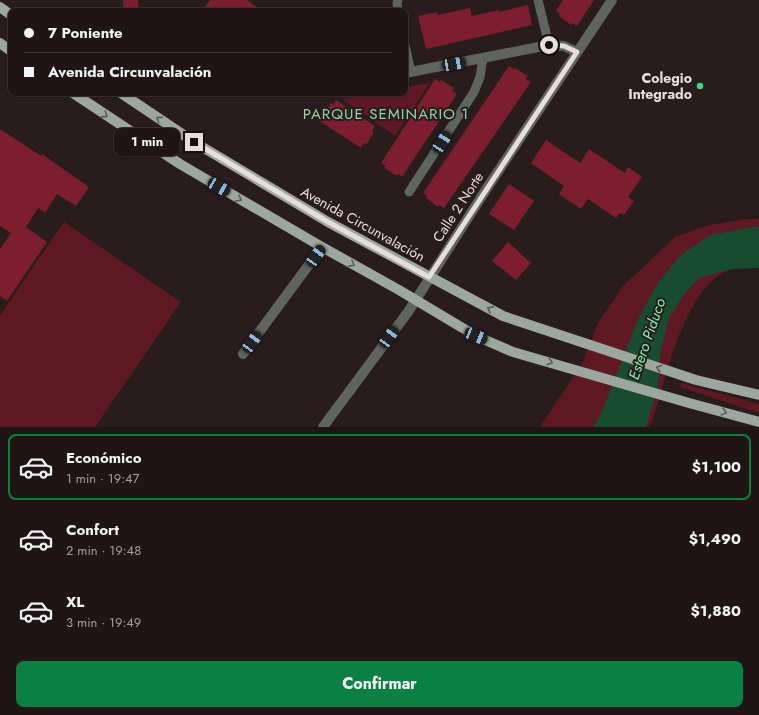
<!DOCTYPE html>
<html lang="es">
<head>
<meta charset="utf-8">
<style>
	body { margin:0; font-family:Jost,sans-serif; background:#271e1e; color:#f1f3f6; height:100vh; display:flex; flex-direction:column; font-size:15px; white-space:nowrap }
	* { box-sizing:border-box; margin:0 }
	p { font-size:13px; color:#a19fa0 }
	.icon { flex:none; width:22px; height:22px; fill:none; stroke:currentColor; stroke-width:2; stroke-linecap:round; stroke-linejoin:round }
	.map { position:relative; height:427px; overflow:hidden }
	.side { display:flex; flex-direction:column; background:#1f1515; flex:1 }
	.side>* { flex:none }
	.top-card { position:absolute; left:8px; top:8px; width:400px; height:88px; border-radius:8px; box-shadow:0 1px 3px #0004,0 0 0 1px #3c3434; display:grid; align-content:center; height:88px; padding:0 16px; background:#1f1515 }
	.end { position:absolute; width:18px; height:18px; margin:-9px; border:5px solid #e7dddd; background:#111; box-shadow:0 0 0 2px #111 }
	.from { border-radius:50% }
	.bubble { position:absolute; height:28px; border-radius:8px; background:#1f1515; box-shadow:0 1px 3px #0004,0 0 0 1px #3c3434; font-size:13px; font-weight:700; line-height:28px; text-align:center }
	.car { position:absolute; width:12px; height:24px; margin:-12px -6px; border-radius:5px; box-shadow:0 0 3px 1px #0007; background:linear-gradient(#222 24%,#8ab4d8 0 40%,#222 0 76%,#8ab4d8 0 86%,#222 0) }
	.top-card b { display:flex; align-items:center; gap:14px; height:38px; font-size:15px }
	.top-card b+b { border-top:1px solid #3c3434 }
	.top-card i { width:10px; height:10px; background:#f1f3f6 }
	ul { padding:7px 0 0; list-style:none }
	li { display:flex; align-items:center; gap:12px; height:66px; margin:0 8px 6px; padding:0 8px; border:2px solid transparent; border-radius:8px }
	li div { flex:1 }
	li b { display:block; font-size:15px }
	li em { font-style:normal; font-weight:700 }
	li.on { border-color:#0b8043 }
	li>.icon { width:36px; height:36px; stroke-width:1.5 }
	.primary-button { display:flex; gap:8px; margin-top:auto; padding:8px 16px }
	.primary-button a { flex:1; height:46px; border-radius:8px; background:#0b8043; color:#fff; font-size:16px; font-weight:700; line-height:46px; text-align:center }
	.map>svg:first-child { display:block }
	.green { fill:#5e1923 }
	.water { fill:#184c2e }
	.building { fill:#7c1e2e }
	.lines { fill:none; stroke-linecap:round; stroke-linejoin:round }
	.lane { stroke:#5e645f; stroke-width:9 }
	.street { stroke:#5e645f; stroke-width:10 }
	.primary { stroke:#9ca89f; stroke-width:10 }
	.oneway { stroke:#5d5b57 }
	.route { stroke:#e7dddd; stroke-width:5 }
	.poi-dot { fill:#37d880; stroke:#291c1c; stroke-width:1.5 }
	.labels { text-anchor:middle; stroke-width:4; stroke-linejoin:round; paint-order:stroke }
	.poi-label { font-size:14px; font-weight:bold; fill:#e7dddd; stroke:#291c1c; text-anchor:end }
	.street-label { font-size:14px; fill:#e7dddd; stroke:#291c1c }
	.neighbourhood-label { font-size:15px; letter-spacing:1px; fill:#8dd5a5; stroke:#291c1c }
	.water-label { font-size:15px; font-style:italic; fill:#7af7a8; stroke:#291c1c }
</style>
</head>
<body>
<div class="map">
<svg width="759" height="427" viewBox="0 0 759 427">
	<rect width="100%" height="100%" fill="#291c1c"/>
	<path class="green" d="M430 83 395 136 342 99 375 93H405V87Z
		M746 219H759V261C754 262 748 262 744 263 731 267 714 277 705 288 677 324 666 376 653 419L648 427H540L582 364 598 323 624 285 675 237 709 225Z
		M64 222 181 302 95 427H0V315Z
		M681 383 759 404V413L680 387Z"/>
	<path class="water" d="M753 227H759V268L732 269 699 278 685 293 669 318 660 353 658 387 646 427H593L601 414 637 322 657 284 680 256 710 235Z"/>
	<path class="building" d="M123 0H138L139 11H124Z
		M210 0H247L262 11H202Z
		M563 0H594L577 26 572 23 571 25 559 16 560 14 556 11Z
		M528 5 532 25 426 49 418 16 437 12V15L470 8 472 16 499 10V12Z
		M509 66 514 69 515 68 528 76 526 79 531 82 444 208 439 205 438 207 426 198 427 196 423 193Z
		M435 79 440 82 441 80 454 88 452 91 457 94 402 177 398 174 397 176 384 168 386 166 381 163Z
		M336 100 375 126 372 131 374 132 366 145 364 143 361 148 321 122 324 117 322 116 331 103 333 105Z
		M0 129 41 156 42 154 89 187 76 206 57 194 45 213 38 208 26 227 47 242 7 301 0 296V249L11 233 0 226Z
		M546 140 580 163 589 149 625 173 628 167 642 177 628 197 634 201 624 215 620 213 616 218 588 199 581 209 559 194 564 186 531 163Z
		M509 184 534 201 514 230 489 214Z
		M508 242 531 263 516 280 492 261Z"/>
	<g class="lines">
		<path class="lane" d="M538 0 549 45
			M398 11 397 3 398 0
			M405 45 411 72
			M409 192 474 92 480 77 483 58"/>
		<path class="street" d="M405 73 549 45 564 46 577 52
			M243 354 322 247
			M323 427 408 312 487 188 612 0"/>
		<path class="primary" d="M0 7 11 15
			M0 43 11 51
			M73 93 180 164 322 247 399 290 476 336 513 352 689 403 759 422
			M121 93 194 142 328 222 503 316 696 380 759 395"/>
	</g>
	<defs><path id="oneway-chevron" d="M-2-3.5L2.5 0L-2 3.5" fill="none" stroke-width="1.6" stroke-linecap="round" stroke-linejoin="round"/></defs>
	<g class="oneway">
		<use href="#oneway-chevron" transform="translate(105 115) rotate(33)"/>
		<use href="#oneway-chevron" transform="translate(159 119) rotate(-146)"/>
		<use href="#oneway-chevron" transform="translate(239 199) rotate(30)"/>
		<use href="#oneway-chevron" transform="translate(352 264) rotate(29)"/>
		<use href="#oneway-chevron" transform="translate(490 309) rotate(-152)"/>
		<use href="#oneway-chevron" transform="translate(550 362) rotate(16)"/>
		<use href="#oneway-chevron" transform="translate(659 368) rotate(-162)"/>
		<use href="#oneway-chevron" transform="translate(724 412) rotate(15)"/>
	</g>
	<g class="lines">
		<path class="route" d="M194 142 328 222 429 277 577 52 564 46 549 45"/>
	</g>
	<circle class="poi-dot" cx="700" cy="86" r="4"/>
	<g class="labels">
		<g class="poi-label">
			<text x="692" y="83">Colegio<tspan x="692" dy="16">Integrado</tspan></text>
		</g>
		<g class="street-label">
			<text transform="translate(458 207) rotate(-57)" y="5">Calle 2 Norte</text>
			<text transform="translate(363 224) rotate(29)" y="5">Avenida Circunvalación</text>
		</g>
		<g class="neighbourhood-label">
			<text x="386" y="119">PARQUE SEMINARIO 1</text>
		</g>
		<g class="water-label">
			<text transform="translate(647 339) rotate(-71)" y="5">Estero Piduco</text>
		</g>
	</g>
</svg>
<i class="end from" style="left:549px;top:45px"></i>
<i class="end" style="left:194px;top:142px"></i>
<div class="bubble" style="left:114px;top:128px;width:66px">1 min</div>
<i class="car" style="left:454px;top:64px;rotate:80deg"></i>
<i class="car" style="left:442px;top:142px;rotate:33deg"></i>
<i class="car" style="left:219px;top:187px;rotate:120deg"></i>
<i class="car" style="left:316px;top:256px;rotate:35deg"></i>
<i class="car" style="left:476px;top:336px;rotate:112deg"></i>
<i class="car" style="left:389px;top:337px;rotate:36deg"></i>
<i class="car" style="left:252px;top:342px;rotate:36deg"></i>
<div class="top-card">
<b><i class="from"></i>7 Poniente</b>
<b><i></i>Avenida Circunvalación</b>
</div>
</div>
<section class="side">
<ul>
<li class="on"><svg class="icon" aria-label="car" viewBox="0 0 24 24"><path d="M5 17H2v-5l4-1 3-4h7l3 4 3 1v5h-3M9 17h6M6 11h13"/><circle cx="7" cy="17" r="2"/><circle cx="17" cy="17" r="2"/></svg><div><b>Económico</b><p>1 min · 19:47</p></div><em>$1,100</em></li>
<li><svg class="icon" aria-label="car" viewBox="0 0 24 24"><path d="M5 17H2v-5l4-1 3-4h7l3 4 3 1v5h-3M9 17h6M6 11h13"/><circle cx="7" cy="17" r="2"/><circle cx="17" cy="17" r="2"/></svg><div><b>Confort</b><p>2 min · 19:48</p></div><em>$1,490</em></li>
<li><svg class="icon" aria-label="car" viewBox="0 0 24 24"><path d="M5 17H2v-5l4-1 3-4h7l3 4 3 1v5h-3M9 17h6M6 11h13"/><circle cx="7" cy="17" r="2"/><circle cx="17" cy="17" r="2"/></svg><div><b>XL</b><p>3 min · 19:49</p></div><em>$1,880</em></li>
</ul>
<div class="primary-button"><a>Confirmar</a></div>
</section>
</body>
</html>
